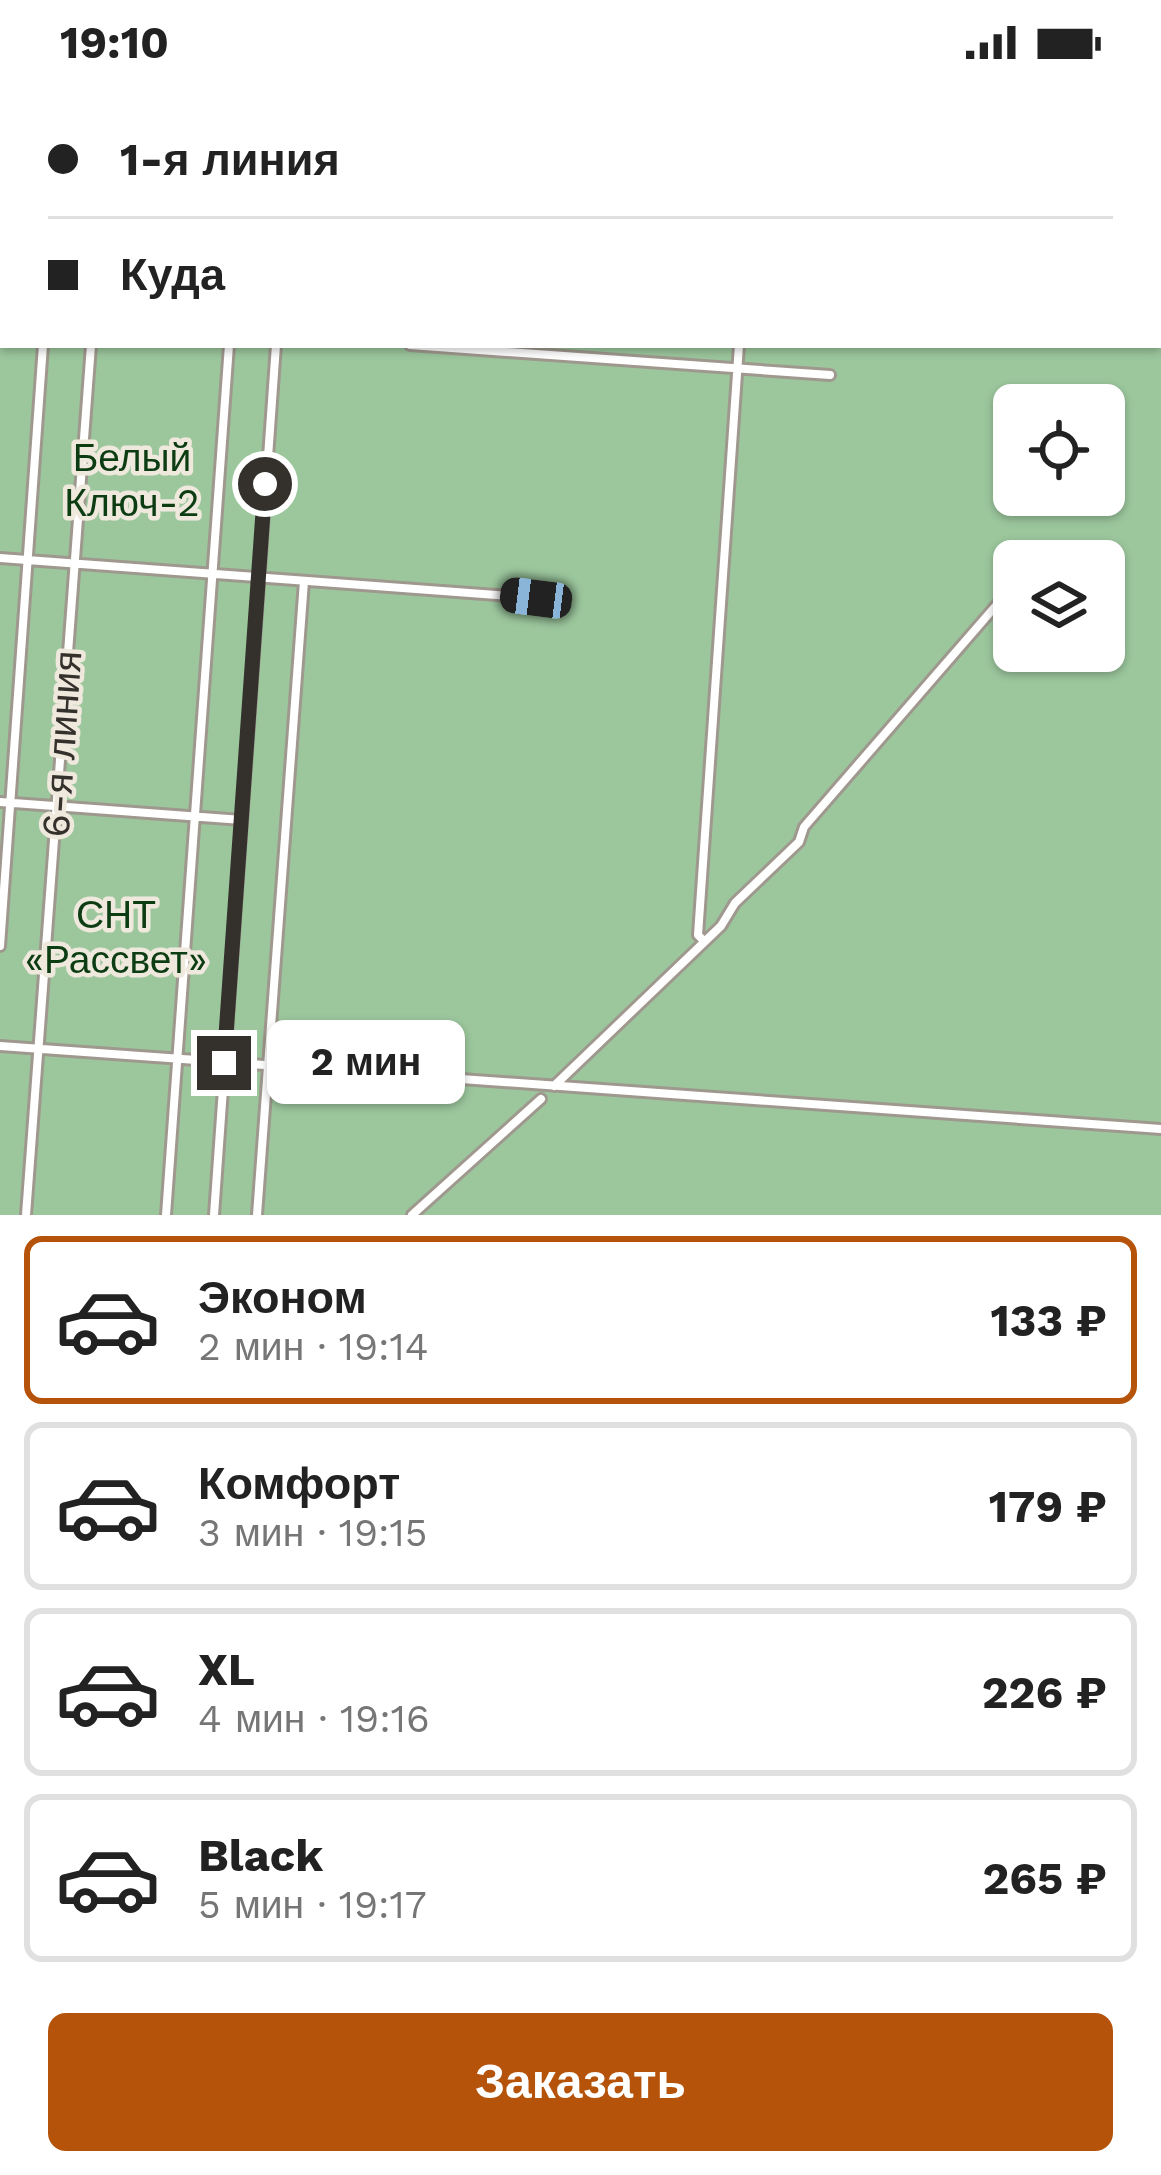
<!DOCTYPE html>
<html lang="ru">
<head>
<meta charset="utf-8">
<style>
	body { margin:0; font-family:"Work Sans",sans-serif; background:#f2f2f2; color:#222; height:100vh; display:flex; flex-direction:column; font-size:45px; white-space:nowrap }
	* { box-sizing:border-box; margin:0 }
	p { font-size:39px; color:#767676 }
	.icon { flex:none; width:66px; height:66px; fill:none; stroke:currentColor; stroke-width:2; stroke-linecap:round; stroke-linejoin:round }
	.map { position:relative; height:1131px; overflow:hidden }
	.drawer { display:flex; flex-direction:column; background:#fff; flex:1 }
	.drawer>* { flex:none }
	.banner { position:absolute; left:0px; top:0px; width:1161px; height:264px; box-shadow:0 3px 9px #0004; display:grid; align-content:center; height:264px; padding:0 48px; background:#fff }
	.tools { position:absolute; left:993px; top:300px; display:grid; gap:24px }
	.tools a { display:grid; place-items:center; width:132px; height:132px; border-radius:18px; background:#fff; box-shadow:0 3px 9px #0004; font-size:60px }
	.end { position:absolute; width:54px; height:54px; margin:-27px; border:15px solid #34312d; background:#fff; box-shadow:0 0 0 6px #fff }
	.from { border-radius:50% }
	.bubble { position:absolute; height:84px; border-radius:18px; background:#fff; box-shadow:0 3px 9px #0004; font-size:39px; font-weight:700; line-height:84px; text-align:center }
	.car { position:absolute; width:36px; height:72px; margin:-36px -18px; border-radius:15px; box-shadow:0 0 9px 3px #0007; background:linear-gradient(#222 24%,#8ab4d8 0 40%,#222 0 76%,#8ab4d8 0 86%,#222 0) }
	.banner b { display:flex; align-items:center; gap:42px; height:114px; font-size:45px }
	.banner b+b { border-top:3px solid #e0e0e0 }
	.banner i { width:30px; height:30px; background:#222 }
	ul { padding:21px 0 0; list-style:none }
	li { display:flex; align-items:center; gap:36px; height:168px; margin:0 24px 18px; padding:0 24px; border:6px solid #e0e0e0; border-radius:18px }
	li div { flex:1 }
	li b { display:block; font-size:45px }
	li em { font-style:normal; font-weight:700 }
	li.active { border-color:#b45309 }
	li>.icon { width:108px; height:108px; stroke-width:1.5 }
	.primary-button { display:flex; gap:24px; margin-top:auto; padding:24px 48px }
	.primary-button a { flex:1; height:138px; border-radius:18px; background:#b45309; color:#fff; font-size:48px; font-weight:700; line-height:138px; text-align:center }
	.status { display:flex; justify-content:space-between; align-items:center; height:84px; padding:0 60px; background:#fff; direction:ltr }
	.status svg { height:33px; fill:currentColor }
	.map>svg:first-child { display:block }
	.green { fill:#9cc79d; fill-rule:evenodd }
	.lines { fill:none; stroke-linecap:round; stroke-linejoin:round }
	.minor-casing { stroke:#9f988e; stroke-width:14 }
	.minor { stroke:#fff; stroke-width:8 }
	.route { stroke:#34312d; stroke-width:15 }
	.labels { text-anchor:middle; stroke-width:9; stroke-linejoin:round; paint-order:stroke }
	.park-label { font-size:39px; fill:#0b3c12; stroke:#efe8dd }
	.street-label { font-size:39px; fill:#34312d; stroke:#efe8dd }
</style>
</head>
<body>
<div class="status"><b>19:10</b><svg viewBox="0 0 49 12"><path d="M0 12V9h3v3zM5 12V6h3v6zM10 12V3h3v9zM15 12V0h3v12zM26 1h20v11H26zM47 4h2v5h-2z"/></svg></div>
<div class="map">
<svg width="1161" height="1131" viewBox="0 0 1161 1131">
	<rect width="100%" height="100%" fill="#efe8dd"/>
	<path class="green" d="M0 0 945 3H3V261H1158L1161 80V1131H0ZM1014 321H1104V411H1014ZM1014 477H1104V567H1014Z"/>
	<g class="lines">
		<defs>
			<path id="minor" d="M947 0 960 3
				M1003 0 1011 3
				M16 3V0
				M61 3 62 0
				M109 3V0
				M249 3V0
				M296 3V0
				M344 3V0
				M757 3V0
				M1158 62 1161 63
				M1158 76 1161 77
				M0 213 3 173
				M0 231H3
				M410 261 830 291
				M0 474 536 514
				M0 718 242 736
				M704 857 698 851 739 261
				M0 862 43 261
				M0 962 1161 1045
				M554 1002 721 842 735 819 799 758 804 743 1000 517
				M26 1131 91 261
				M166 1131 229 261
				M214 1131 276 261
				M257 1131 304 497
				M412 1131 541 1015"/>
		</defs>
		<use href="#minor" class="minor-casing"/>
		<use href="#minor" class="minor"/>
	</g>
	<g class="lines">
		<path class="route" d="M224 979 265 400"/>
	</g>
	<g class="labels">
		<g class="park-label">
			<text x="132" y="387">Белый<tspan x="132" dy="45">Ключ-2</tspan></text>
			<text x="116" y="844">СНТ<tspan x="116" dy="45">«Рассвет»</tspan></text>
		</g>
		<g class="street-label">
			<text transform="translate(61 660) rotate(-86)" y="14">6-я линия</text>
		</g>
	</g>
</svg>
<div class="tools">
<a><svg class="icon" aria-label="locate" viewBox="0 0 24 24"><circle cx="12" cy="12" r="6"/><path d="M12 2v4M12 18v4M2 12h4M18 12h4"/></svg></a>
<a><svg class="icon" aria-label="layers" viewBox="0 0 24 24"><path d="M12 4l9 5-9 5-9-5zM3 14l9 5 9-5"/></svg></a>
</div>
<i class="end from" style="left:265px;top:400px"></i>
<i class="end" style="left:224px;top:979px"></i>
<div class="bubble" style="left:267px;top:936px;width:198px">2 мин</div>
<i class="car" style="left:536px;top:514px;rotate:277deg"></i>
<div class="banner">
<b><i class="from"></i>1-я линия</b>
<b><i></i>Куда</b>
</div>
</div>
<section class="drawer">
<ul>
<li class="active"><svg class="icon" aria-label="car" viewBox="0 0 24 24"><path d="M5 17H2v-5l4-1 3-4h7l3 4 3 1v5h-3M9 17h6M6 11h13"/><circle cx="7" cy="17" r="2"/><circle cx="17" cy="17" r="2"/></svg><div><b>Эконом</b><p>2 мин · 19:14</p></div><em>133 ₽</em></li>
<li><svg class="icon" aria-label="car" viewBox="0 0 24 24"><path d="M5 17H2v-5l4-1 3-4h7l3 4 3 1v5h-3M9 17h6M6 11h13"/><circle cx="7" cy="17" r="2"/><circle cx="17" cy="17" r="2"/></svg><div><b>Комфорт</b><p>3 мин · 19:15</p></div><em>179 ₽</em></li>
<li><svg class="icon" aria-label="car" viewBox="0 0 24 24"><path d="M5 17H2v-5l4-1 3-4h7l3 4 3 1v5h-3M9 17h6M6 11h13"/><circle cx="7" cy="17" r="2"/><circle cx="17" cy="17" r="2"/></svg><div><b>XL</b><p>4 мин · 19:16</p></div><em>226 ₽</em></li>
<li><svg class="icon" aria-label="car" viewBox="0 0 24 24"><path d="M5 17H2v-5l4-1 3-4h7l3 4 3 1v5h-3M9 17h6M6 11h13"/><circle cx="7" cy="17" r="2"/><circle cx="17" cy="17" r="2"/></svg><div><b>Black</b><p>5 мин · 19:17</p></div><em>265 ₽</em></li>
</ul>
<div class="primary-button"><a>Заказать</a></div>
</section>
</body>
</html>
